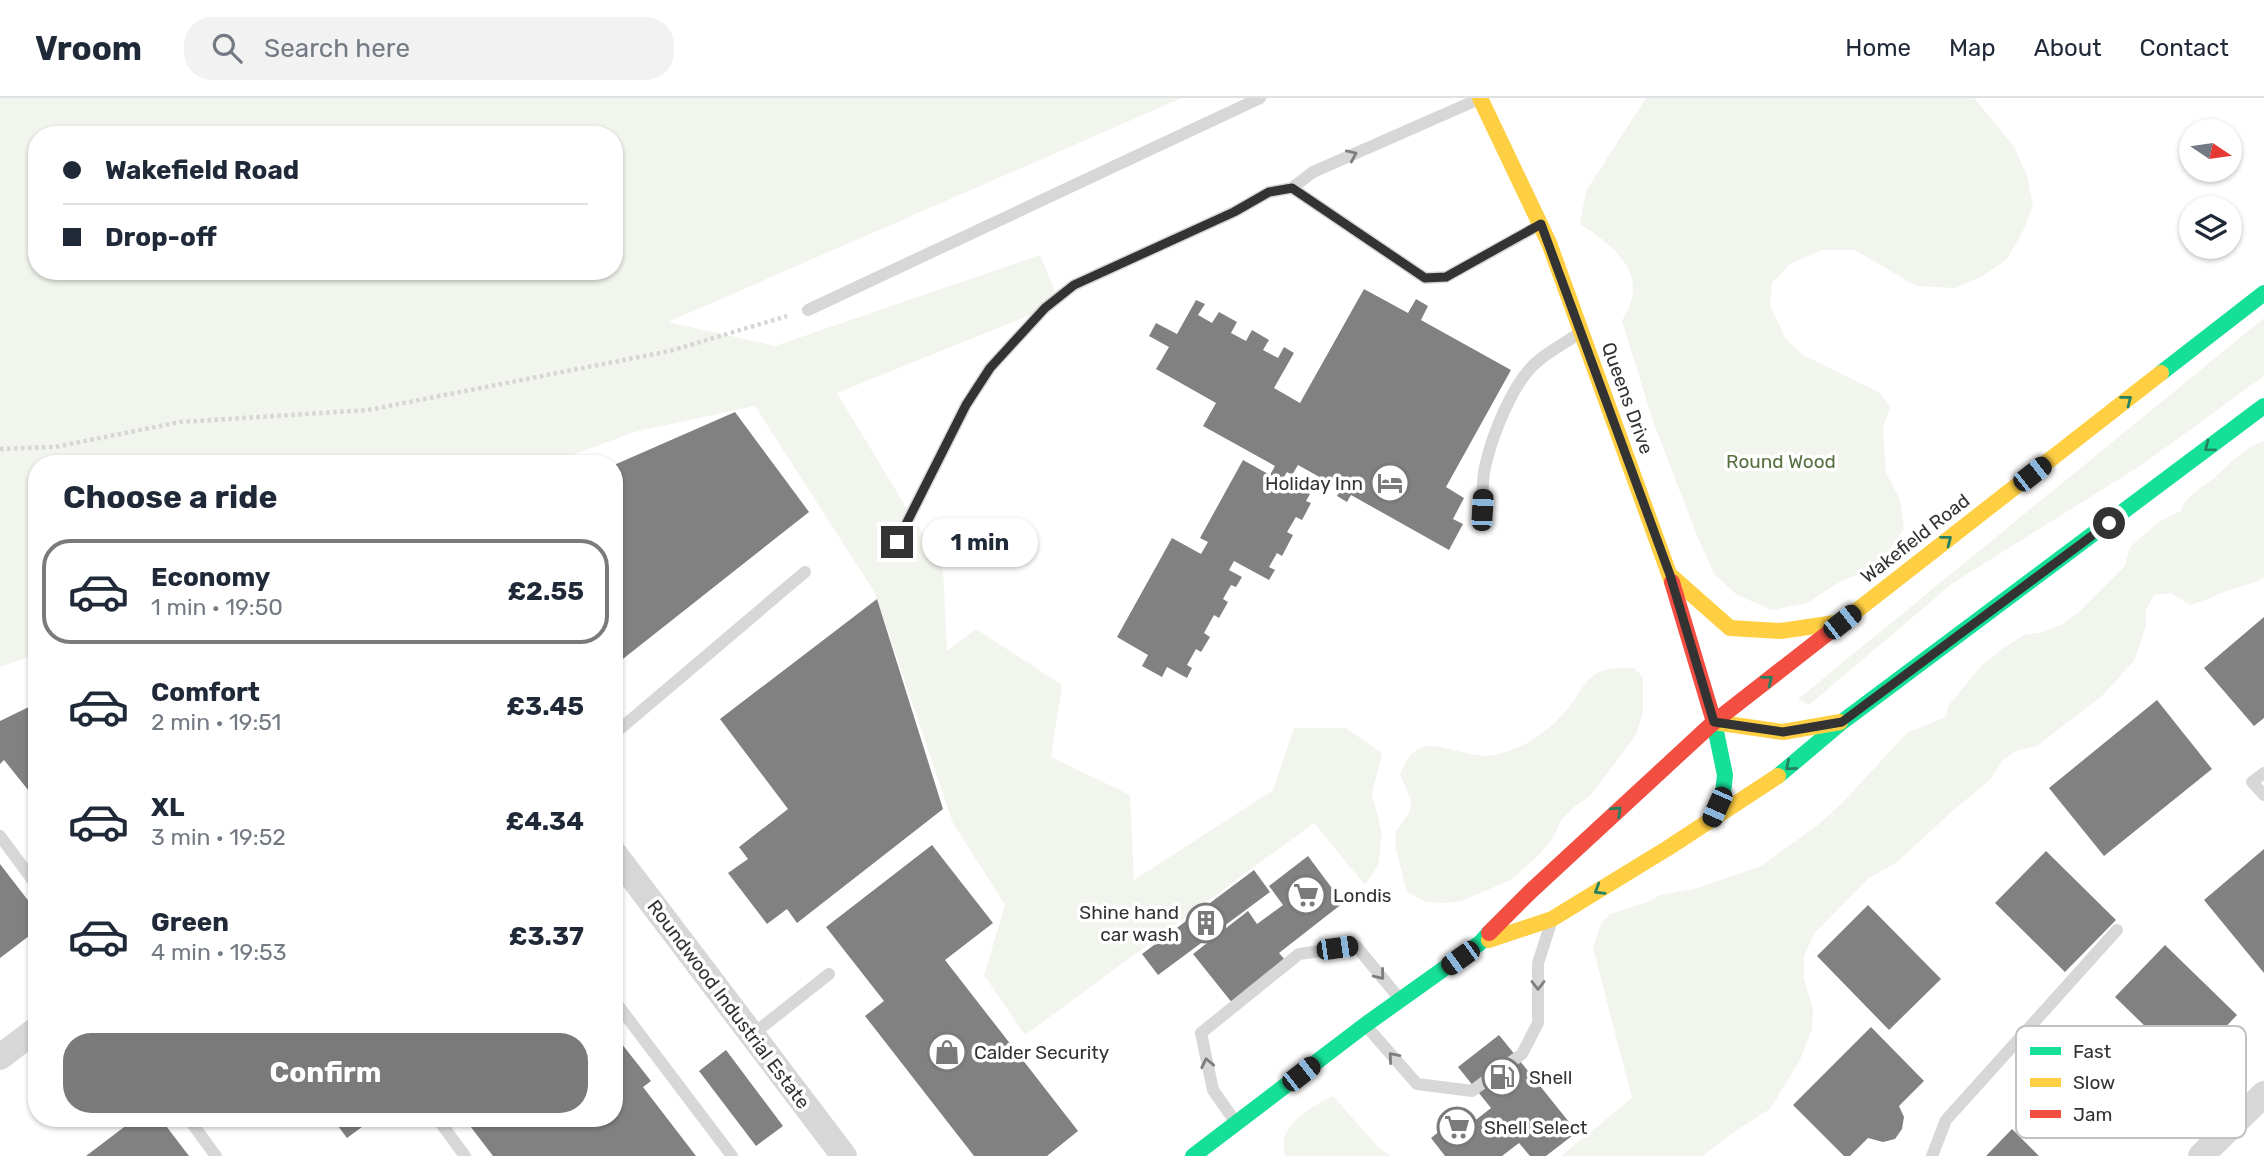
<!DOCTYPE html>
<html lang="en">
<head>
<meta charset="utf-8">
<style>
	body { margin:0; font-family:Rubik,sans-serif; background:#f2f2f3; color:#1f2937; height:100vh; display:flex; flex-direction:column; font-size:26px; white-space:nowrap }
	* { box-sizing:border-box; margin:0 }
	p { font-size:23px; color:#747a83 }
	.icon { flex:none; width:38px; height:38px; fill:none; stroke:currentColor; stroke-width:2; stroke-linecap:round; stroke-linejoin:round }
	.map { position:relative; flex:1; overflow:hidden }
	.side { position:absolute; left:28px; top:357px; width:595px; height:672px; display:flex; flex-direction:column; background:#fff; border-radius:28px; box-shadow:0 2px 5px #0004 }
	.side>* { flex:none }
	.banner { position:absolute; left:28px; top:28px; width:595px; height:154px; border-radius:28px; box-shadow:0 2px 5px #0004; display:grid; align-content:center; height:154px; padding:0 35px; background:#fff }
	.needle { width:46px; rotate:103deg }
	.buttons { position:absolute; left:2179px; top:21px; display:grid; gap:14px }
	.buttons a { display:grid; place-items:center; width:63px; height:63px; border-radius:50%; background:#fff; box-shadow:0 2px 5px #0004; font-size:35px }
	.end { position:absolute; width:32px; height:32px; margin:-16px; border:9px solid #333; background:#fff; box-shadow:0 0 0 4px #fff }
	.from { border-radius:50% }
	.bubble { position:absolute; height:49px; border-radius:24px; background:#fff; box-shadow:0 2px 5px #0004; font-size:23px; font-weight:700; line-height:49px; text-align:center }
	.car { position:absolute; width:21px; height:42px; margin:-21px -10px; border-radius:9px; box-shadow:0 0 5px 2px #0007; background:linear-gradient(#222 24%,#8ab4d8 0 40%,#222 0 76%,#8ab4d8 0 86%,#222 0) }
	.banner b { display:flex; align-items:center; gap:24px; height:66px; font-size:26px }
	.banner b+b { border-top:2px solid #e0e1e3 }
	.banner i { width:18px; height:18px; background:#1f2937 }
	ul { padding:0; list-style:none }
	li { display:flex; align-items:center; gap:21px; height:105px; margin:0 14px 10px; padding:0 21px; border:4px solid transparent; border-radius:28px }
	li div { flex:1 }
	li b { display:block; font-size:26px }
	li em { font-style:normal; font-weight:700 }
	li.active { border-color:#7a7a7a }
	li>.icon { width:63px; height:63px; stroke-width:1.5 }
	h2 { padding:0 35px; font-size:32px; line-height:84px }
	.primary-button { display:flex; gap:14px; margin-top:auto; padding:14px 35px }
	.primary-button a { flex:1; height:80px; border-radius:28px; background:#7a7a7a; color:#fff; font-size:28px; font-weight:700; line-height:80px; text-align:center }
	header { display:flex; align-items:center; gap:42px; box-sizing:border-box; height:98px; padding:0 35px; background:#fff; border-bottom:2px solid #e0e1e3 }
	header strong { font-size:33px }
	nav { display:flex; gap:38px; margin-inline-start:auto; font-size:24px }
	.search { width:490px; height:63px; background:#f2f2f3; display:flex; align-items:center; gap:18px; box-sizing:border-box; padding:0 24px; border-radius:28px; color:#747a83; font-size:26px }
	.map>svg:first-child { display:block }
	.green { fill:#f1f5ed; fill-rule:evenodd }
	.building { fill:#818181 }
	.lines { fill:none; stroke-linecap:round; stroke-linejoin:round }
	.path { stroke:#d6d6d6; stroke-width:4.5; stroke-dasharray:3.5 3.5; stroke-linecap:butt }
	.lane { stroke:#d7d7d7; stroke-width:12 }
	.street { stroke:#d7d7d7; stroke-width:26 }
	.fast { stroke:#16e098; stroke-width:16 }
	.slow { stroke:#ffcf43; stroke-width:16 }
	.jam { stroke:#f24e42; stroke-width:16 }
	.oneway { stroke:#7d7d7d }
	.oneway2 { stroke:#268160 }
	.route { stroke:#333; stroke-width:9 }
	.labels { text-anchor:middle; stroke-width:7; stroke-linejoin:round; paint-order:stroke }
	.street-label { font-size:19px; fill:#333; stroke:#fff }
	.park-label { font-size:19px; fill:#56703f; stroke:#fff }
	.poi-label { font-size:19px; fill:#333; stroke:#fff; text-anchor:start }
	.key { fill:#fff; stroke:#c2c2c2; stroke-width:2 }
	.key-label { font-size:19px; fill:#333 }
</style>
</head>
<body>
<header>
<strong>Vroom</strong>
<div class="search"><svg class="icon" aria-label="search" viewBox="0 0 24 24"><circle cx="10" cy="10" r="6"/><path d="M15 15l6 6"/></svg>Search here</div>
<nav><a>Home</a><a>Map</a><a>About</a><a>Contact</a></nav>
</header>
<div class="map">
<svg width="2264" height="1058" viewBox="0 0 2264 1058">
	<rect width="100%" height="100%" fill="#fff"/>
	<path class="green" d="M0 0H1182L668 224 775 248 1040 157 1060 205 837 295 943 470 947 553 976 531 1062 587 1051 659 1130 697 1134 782 1273 692 1294 630H1346L1382 655 1372 696 1382 735 1378 768 1365 787 1314 725 1025 937 984 877 1005 807 953 725 875 495 755 308 634 334 549 366H37V556L0 569ZM37 37H614V173H37Z
		M1646 0H1974L2013 47 2027 77 2033 108 2023 133 2007 161 1983 178 1955 190 1916 188 1855 152H1822L1791 165 1772 185 1770 207 1785 240 1803 257 1880 295 1890 309 1883 330 1886 375 1900 402 1904 431 1885 458 1867 472 1836 486 1807 505 1772 512 1737 497 1714 476 1696 435 1653 323 1622 223C1627 213 1633 203 1633 192 1634 162 1602 140 1580 126L1586 93Z
		M2264 220V278L2143 366 1953 485 1809 607 1798 601Z
		M2264 343V479C2254 486 2244 487 2232 491 2218 495 2206 503 2190 507L2171 495 2154 497 2146 512V528L2134 563 2103 597 2037 648 2015 653 2003 662 1990 682 1957 709 1896 765 1869 780 1814 836 1804 858V881L1813 911 1812 931 1800 962 1770 1011 1734 1034 1702 1058H1561L1632 1000 1593 850 1601 825 1610 816 1645 805 1661 797 1698 790 1761 768 1818 727 1842 705 1907 635 1946 619 1949 607 1980 569 2002 551 2024 537 2043 534 2063 526 2080 513 2125 468 2130 449 2160 423 2181 413C2184 398 2204 389 2215 379 2231 365 2243 350 2264 343Z
		M1618 570H1635L1643 580V614L1636 637 1591 697 1574 709 1561 722 1554 738 1540 756 1511 782 1461 803 1446 805 1427 804 1407 794 1396 751 1395 735 1410 713 1411 702 1400 676C1418 631 1443 653 1477 657 1489 659 1503 656 1514 651 1538 642 1558 624 1573 604 1581 592 1587 578 1602 573 1607 571 1613 571 1618 570Z
		M1333 998 1379 1050 1391 1058H1285C1284 1053 1283 1045 1284 1040 1291 1020 1315 1007 1333 998Z"/>
	<path class="building" d="M1364 191 1408 215 1416 201 1428 208 1421 222 1511 272 1446 389 1464 400 1453 421 1463 426 1449 452 1351 397 1347 404 1337 398 1341 391 1298 367 1292 377 1287 374 1283 381 1310 396 1306 403 1311 405 1302 422 1296 419 1287 434 1293 437 1282 458 1277 455 1269 469 1275 472 1269 482 1234 463 1229 472 1242 479 1236 489 1231 487 1223 501 1228 504 1219 520 1214 517 1204 535 1210 539 1201 554 1196 551 1187 567 1192 570 1187 580 1167 569 1162 579 1142 568 1148 557 1117 539 1172 440 1201 456 1208 444 1200 440 1243 362 1270 377 1275 368 1203 328 1216 305 1156 271 1169 249 1149 238 1156 225 1177 236 1196 202 1205 206 1198 217 1212 225 1219 214 1237 224 1231 235 1246 243 1252 232 1269 242 1263 252 1278 260 1284 249 1294 255 1274 290 1300 305Z
		M735 314 809 414 614 568V367Z
		M877 501 943 711 797 825 787 811 767 826 728 775 748 761 739 749 788 711 720 621Z
		M2264 519V620L2254 628 2204 570Z
		M2157 602 2212 671 2104 758 2049 690Z
		M37 605V703L4 662 0 666V623Z
		M37 731V746L29 737Z
		M932 747 993 825 945 862 1078 1033 1047 1058H974L865 918 884 903 826 829Z
		M2264 751V875L2204 802Z
		M2046 753 2116 822 2065 874 1995 805Z
		M1308 758 1343 805 1279 855 1287 864 1233 906 1193 856 1248 813 1257 826 1283 807 1269 788Z
		M0 766 37 814V832L0 860Z
		M1254 772 1270 794 1158 877 1142 856Z
		M1868 807 1941 881 1889 932 1817 858Z
		M2165 847 2237 917 2187 969 2115 899Z
		M1871 929 1924 983 1899 1008 1904 1019 1902 1031 1895 1041 1883 1044 1868 1040 1850 1058H1844L1793 1007Z
		M614 936 651 983 643 989 696 1058H493L464 1020H614Z
		M1499 937 1577 1034 1546 1058H1530L1519 1045 1502 1058H1445L1431 1040 1460 1017 1468 1028 1491 1010 1458 969Z
		M726 952 783 1028 756 1048 699 973Z
		M136 1020H160L189 1058H86Z
		M332 1020H374L347 1040Z
		M2012 1031 2039 1058H1986Z"/>
	<g class="lines">
		<path class="path" d="M0 351 55 349 180 324 368 312 670 253 787 218"/>
		<path class="lane" d="M1292 90 1425 180 1446 179 1538 128
			M808 212 1260 0
			M1482 412C1483 398 1482 382 1485 369 1492 338 1513 283 1538 263 1550 253 1565 245 1578 236
			M897 444 966 307 990 270 1045 210 1074 187 1234 114 1269 94 1292 90 1313 74 1479 1
			M614 636 805 474
			M2264 675 2252 684 2264 697
			M0 738 37 788
			M614 902 732 1058
			M1367 929 1417 986 1472 993 1522 956 1538 925V865L1550 828
			M752 937 829 876
			M188 1020 216 1058
			M437 1020 465 1058
			M1234 1022 1213 992 1201 935 1299 856 1356 848 1399 900
			M1932 1058 1946 1022 2117 832"/>
		<path class="street" d="M614 755 844 1058
			M0 959 37 931
			M2201 1058 2264 996"/>
		<path class="fast" d="M2161 275 2264 195
			M1778 678 1842 624 2264 308
			M1710 723 1723 695 1725 677 1714 624
			M1193 1058 1365 927 1480 845 1489 835"/>
		<path class="slow" d="M1480 0 1549 145 1672 484
			M1670 477 1730 530 1781 533 1842 524
			M1837 528 2161 275
			M1714 624 1783 634 1840 624
			M1489 842 1552 821 1668 750 1778 678"/>
		<path class="jam" d="M1672 484 1714 624
			M1489 835 1531 793 1714 624 1837 528"/>
	</g>
	<defs><path id="oneway-chevron" d="M-2-3.5L2.5 0L-2 3.5" fill="none" stroke-width="1.6" stroke-linecap="round" stroke-linejoin="round" transform="scale(1.75)"/></defs>
	<g class="oneway">
		<use href="#oneway-chevron" transform="translate(1352 57) rotate(-24)"/>
		<use href="#oneway-chevron" transform="translate(1380 877) rotate(51)"/>
		<use href="#oneway-chevron" transform="translate(1538 887) rotate(90)"/>
		<use href="#oneway-chevron" transform="translate(1393 959) rotate(-131)"/>
		<use href="#oneway-chevron" transform="translate(1207 965) rotate(-102)"/>
	</g>
	<g class="oneway2">
		<use href="#oneway-chevron" transform="translate(2127 302) rotate(-38)"/>
		<use href="#oneway-chevron" transform="translate(2209 349) rotate(143)"/>
		<use href="#oneway-chevron" transform="translate(1947 442) rotate(-38)"/>
		<use href="#oneway-chevron" transform="translate(1768 582) rotate(-38)"/>
		<use href="#oneway-chevron" transform="translate(1790 668) rotate(140)"/>
		<use href="#oneway-chevron" transform="translate(1617 713) rotate(-43)"/>
		<use href="#oneway-chevron" transform="translate(1599 792) rotate(149)"/>
	</g>
	<g class="lines">
		<path class="route" d="M897 444 966 307 990 270 1045 210 1074 187 1234 114 1269 94 1292 90 1425 180 1446 179 1541 126 1670 477 1714 624 1783 634 1842 624 2109 425"/>
	</g>
	<defs>
		<symbol id="hotel-ring" viewBox="-11 -11 22 22"><circle r="9.5" fill="#fff" stroke="#7a7a7a" stroke-width="1.5"/><path d="M-6-4.5h1.5V1H6V5H4.5V3h-9V5H-6ZM-4 0a1.8 1.8 0 1 1 3.6 0ZM.5 0V-2.5h3Q6-2.5 6 0Z" fill="#7a7a7a"/></symbol>
		<symbol id="supermarket-ring" viewBox="-11 -11 22 22"><circle r="9.5" fill="#fff" stroke="#7a7a7a" stroke-width="1.5"/><path d="M-6-5.5h2.5l.6 2H6L4.5 2H-2.5L-4.4-4H-6ZM-1.5 3.2a1.3 1.3 0 1 0 .1 0ZM3 3.2a1.3 1.3 0 1 0 .1 0Z" fill="#7a7a7a"/></symbol>
		<symbol id="building-ring" viewBox="-11 -11 22 22"><circle r="9.5" fill="#fff" stroke="#7a7a7a" stroke-width="1.5"/><path d="M-4-6H4V6H1V3H-1V6H-4ZM-2.5-4.3h1.7v1.8h-1.7ZM.8-4.3h1.7v1.8H.8ZM-2.5-1h1.7V.8h-1.7ZM.8-1h1.7V.8H.8Z" fill="#7a7a7a"/></symbol>
		<symbol id="shop-ring" viewBox="-11 -11 22 22"><circle r="9.5" fill="#fff" stroke="#7a7a7a" stroke-width="1.5"/><path d="M-5-2.5h2.3a2.7 3.5 0 0 1 5.4 0H5L5.5 6h-11ZM-1.5-2.5h3a1.5 2.3 0 0 0-3 0Z" fill="#7a7a7a"/></symbol>
		<symbol id="fuel-ring" viewBox="-11 -11 22 22"><circle r="9.5" fill="#fff" stroke="#7a7a7a" stroke-width="1.5"/><path d="M-5.5-6h7V0h2V4h1.3V-2.5L3-4.5l.8-.8L6-3V5H2.5V1h-1V6h-7ZM-4.2-4.7v3.2H.2V-4.7Z" fill="#7a7a7a"/></symbol>
	</defs>
	<g fill-rule="evenodd">
		<use href="#hotel-ring" x="1368" y="363" width="44" height="44"/>
		<use href="#supermarket-ring" x="1284" y="775" width="44" height="44"/>
		<use href="#building-ring" x="1184" y="803" width="44" height="44"/>
		<use href="#shop-ring" x="925" y="932" width="44" height="44"/>
		<use href="#fuel-ring" x="1480" y="957" width="44" height="44"/>
		<use href="#supermarket-ring" x="1435" y="1007" width="44" height="44"/>
	</g>
	<g class="labels">
		<g class="street-label">
			<text transform="translate(1628 300) rotate(70)" y="7">Queens Drive</text>
			<text transform="translate(1915 440) rotate(-38)" y="7">Wakefield Road</text>
			<text transform="translate(729 906) rotate(53)" y="7">Roundwood Industrial Estate</text>
		</g>
		<g class="park-label">
			<text x="1781" y="370">Round Wood</text>
		</g>
		<g class="poi-label">
			<text x="1363" y="392" text-anchor="end">Holiday Inn</text>
			<text x="1333" y="804">Londis</text>
			<text x="1179" y="821" text-anchor="end">Shine hand<tspan x="1179" dy="22">car wash</tspan></text>
			<text x="974" y="961">Calder Security</text>
			<text x="1529" y="986">Shell</text>
			<text x="1484" y="1036">Shell Select</text>
		</g>
	</g>
	<rect x="2016" y="928" width="230" height="112" rx="10" class="key"/>
	<rect x="2030" y="949" width="31" height="8" fill="#16e098"/>
	<rect x="2030" y="980" width="31" height="9" fill="#ffcf43"/>
	<rect x="2030" y="1012" width="31" height="8" fill="#f24e42"/>
	<g class="key-label">
		<text x="2073" y="960">Fast</text>
		<text x="2073" y="991">Slow</text>
		<text x="2073" y="1023">Jam</text>
	</g>
</svg>
<div class="buttons">
<a><svg class="needle" viewBox="-14 -14 28 28"><path d="M0-13l5 13h-10z" fill="#e53935"/><path d="M0 13l5-13h-10z" fill="#747a83"/></svg></a>
<a><svg class="icon" aria-label="layers" viewBox="0 0 24 24"><path d="M12 4l9 5-9 5-9-5zM3 14l9 5 9-5"/></svg></a>
</div>
<i class="end from" style="left:2109px;top:425px"></i>
<i class="end" style="left:897px;top:444px"></i>
<div class="bubble" style="left:922px;top:420px;width:116px">1 min</div>
<i class="car" style="left:2032px;top:376px;rotate:52deg"></i>
<i class="car" style="left:1482px;top:412px;rotate:3deg"></i>
<i class="car" style="left:1842px;top:524px;rotate:52deg"></i>
<i class="car" style="left:1717px;top:709px;rotate:204deg"></i>
<i class="car" style="left:1337px;top:850px;rotate:82deg"></i>
<i class="car" style="left:1460px;top:860px;rotate:234deg"></i>
<i class="car" style="left:1301px;top:976px;rotate:52deg"></i>
<div class="banner">
<b><i class="from"></i>Wakefield Road</b>
<b><i></i>Drop-off</b>
</div>
<section class="side">
<h2>Choose a ride</h2>
<ul>
<li class="active"><svg class="icon" aria-label="car" viewBox="0 0 24 24"><path d="M5 17H2v-5l4-1 3-4h7l3 4 3 1v5h-3M9 17h6M6 11h13"/><circle cx="7" cy="17" r="2"/><circle cx="17" cy="17" r="2"/></svg><div><b>Economy</b><p>1 min · 19:50</p></div><em>£2.55</em></li>
<li><svg class="icon" aria-label="car" viewBox="0 0 24 24"><path d="M5 17H2v-5l4-1 3-4h7l3 4 3 1v5h-3M9 17h6M6 11h13"/><circle cx="7" cy="17" r="2"/><circle cx="17" cy="17" r="2"/></svg><div><b>Comfort</b><p>2 min · 19:51</p></div><em>£3.45</em></li>
<li><svg class="icon" aria-label="car" viewBox="0 0 24 24"><path d="M5 17H2v-5l4-1 3-4h7l3 4 3 1v5h-3M9 17h6M6 11h13"/><circle cx="7" cy="17" r="2"/><circle cx="17" cy="17" r="2"/></svg><div><b>XL</b><p>3 min · 19:52</p></div><em>£4.34</em></li>
<li><svg class="icon" aria-label="car" viewBox="0 0 24 24"><path d="M5 17H2v-5l4-1 3-4h7l3 4 3 1v5h-3M9 17h6M6 11h13"/><circle cx="7" cy="17" r="2"/><circle cx="17" cy="17" r="2"/></svg><div><b>Green</b><p>4 min · 19:53</p></div><em>£3.37</em></li>
</ul>
<div class="primary-button"><a>Confirm</a></div>
</section>
</div>
</body>
</html>
